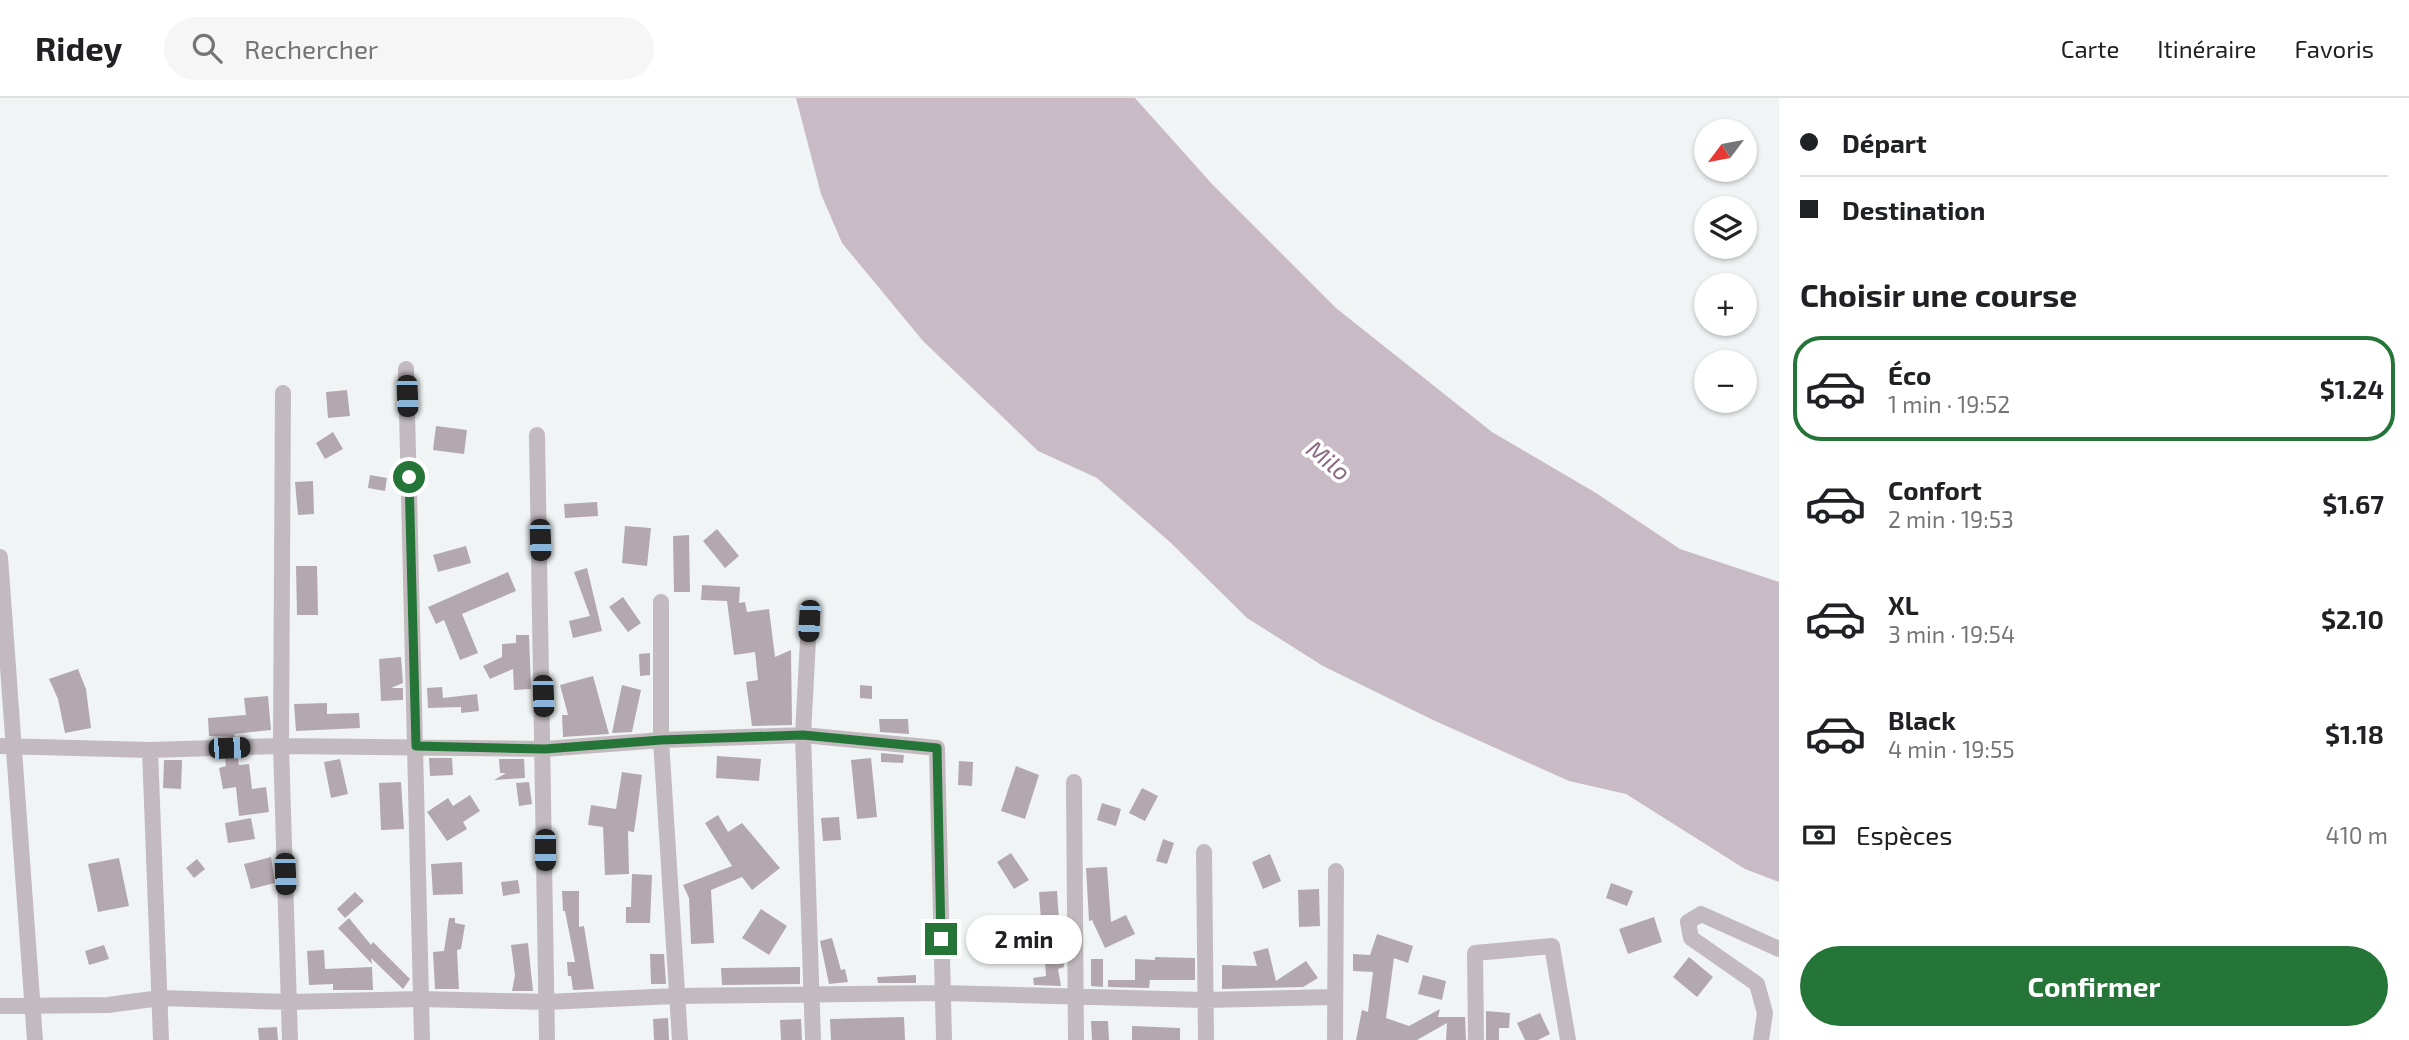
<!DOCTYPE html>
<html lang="fr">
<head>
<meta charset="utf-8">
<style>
	body { margin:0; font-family:"Exo 2",sans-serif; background:#f6f6f6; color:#202124; height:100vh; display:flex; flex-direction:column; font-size:26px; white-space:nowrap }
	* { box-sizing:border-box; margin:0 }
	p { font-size:23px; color:#757577 }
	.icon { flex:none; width:38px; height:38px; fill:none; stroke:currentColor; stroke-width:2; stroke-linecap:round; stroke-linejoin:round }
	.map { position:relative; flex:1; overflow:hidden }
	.details { display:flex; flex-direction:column; background:#fff; width:630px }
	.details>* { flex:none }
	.banner { display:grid; align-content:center; height:154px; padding:0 21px; background:#fff }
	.needle { width:46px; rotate:238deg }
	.buttons { position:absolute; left:1694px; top:21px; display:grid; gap:14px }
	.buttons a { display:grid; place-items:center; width:63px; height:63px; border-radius:50%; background:#fff; box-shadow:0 2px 5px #0004; font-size:35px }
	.end { position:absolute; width:32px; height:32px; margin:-16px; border:9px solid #257438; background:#fff; box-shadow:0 0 0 4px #fff }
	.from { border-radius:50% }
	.bubble { position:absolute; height:49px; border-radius:24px; background:#fff; box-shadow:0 2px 5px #0004; font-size:23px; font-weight:700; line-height:49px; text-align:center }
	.car { position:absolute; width:21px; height:42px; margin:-21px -10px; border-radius:9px; box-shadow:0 0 5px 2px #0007; background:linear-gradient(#222 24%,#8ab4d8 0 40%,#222 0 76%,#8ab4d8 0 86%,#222 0) }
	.banner b { display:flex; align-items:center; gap:24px; height:66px; font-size:26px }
	.banner b+b { border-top:2px solid #e0e0e0 }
	.banner i { width:18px; height:18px; background:#202124 }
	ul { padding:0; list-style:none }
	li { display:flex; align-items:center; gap:21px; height:105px; margin:0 14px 10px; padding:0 7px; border:4px solid transparent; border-radius:28px }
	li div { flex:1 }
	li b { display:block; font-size:26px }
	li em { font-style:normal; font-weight:700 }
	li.current { border-color:#257438 }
	li>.icon { width:63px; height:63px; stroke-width:1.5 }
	h2 { padding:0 21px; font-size:32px; line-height:84px }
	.pay { display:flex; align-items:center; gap:18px; height:77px; padding:0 21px; font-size:26px }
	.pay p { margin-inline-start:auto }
	.cta { display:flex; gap:14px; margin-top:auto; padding:14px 21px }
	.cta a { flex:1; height:80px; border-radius:42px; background:#257438; color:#fff; font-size:28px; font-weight:700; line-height:80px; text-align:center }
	header { display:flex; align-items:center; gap:42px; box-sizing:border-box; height:98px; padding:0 35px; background:#fff; border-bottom:2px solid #e0e0e0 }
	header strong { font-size:33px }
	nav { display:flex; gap:38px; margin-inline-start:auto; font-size:24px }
	.search { width:490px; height:63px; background:#f6f6f6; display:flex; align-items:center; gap:18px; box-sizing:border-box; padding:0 24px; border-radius:38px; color:#757577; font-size:26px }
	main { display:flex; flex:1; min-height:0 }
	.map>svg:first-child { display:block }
	.water { fill:#c9bbc6 }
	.building { fill:#b4a8b0 }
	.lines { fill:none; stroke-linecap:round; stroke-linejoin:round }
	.minor { stroke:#c2babf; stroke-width:16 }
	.route { stroke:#257438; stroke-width:9 }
	.labels { text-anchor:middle; stroke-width:7; stroke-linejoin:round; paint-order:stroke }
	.water-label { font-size:24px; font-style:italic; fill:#8a6a82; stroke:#fff }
</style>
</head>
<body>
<header>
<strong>Ridey</strong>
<div class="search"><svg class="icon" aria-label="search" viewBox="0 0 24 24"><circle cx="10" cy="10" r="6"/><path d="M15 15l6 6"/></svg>Rechercher</div>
<nav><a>Carte</a><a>Itinéraire</a><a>Favoris</a></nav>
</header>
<main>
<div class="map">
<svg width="1779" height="942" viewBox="0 0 1779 942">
	<rect width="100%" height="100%" fill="#f0f4f4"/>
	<path class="water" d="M796 0H1135L1212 86 1336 210 1492 334 1596 395 1680 451 1779 484V784L1745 771 1626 696 1569 683 1433 622 1323 568 1247 520 1171 445 1097 380 1038 353 923 243 842 145 821 96Z"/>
	<path class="building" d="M347 292 350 318 328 320 326 294Z
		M436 328 467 332 464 356 433 352Z
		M333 334 343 351 325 361 316 345Z
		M370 377 387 380 385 393 368 390Z
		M313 383 314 416 298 417 295 384Z
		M597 404 598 418 565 420 564 406Z
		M625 428 651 430 647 468 622 465Z
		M717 431 739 458 725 470 703 443Z
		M689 437 690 494H674L673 438Z
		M466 448 471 465 438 474 433 457Z
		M296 468H317L318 517H297Z
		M587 470 598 516 590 518 574 474Z
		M508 474 516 493 462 516 478 555 460 562 444 522 436 526 428 509Z
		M702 487 740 489 739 505 745 504 747 514 769 511 775 559 791 552 792 627 752 628 746 584 758 582 755 554 734 557 727 503 701 502Z
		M623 499 641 525 628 534 609 509Z
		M598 516 602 533 573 540 569 523Z
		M516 537H529L531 591 514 592 513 571 490 581 483 568 502 559V546L516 545Z
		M650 555V577L640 578 639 556Z
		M401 559 403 585 391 590H403V602L381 603 379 561Z
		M78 571 86 591 91 630 65 635 58 601 49 581Z
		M593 578 609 636 563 639 562 617H568L560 587Z
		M622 587 641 592 632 634 612 635Z
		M860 587 872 588V601L860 600Z
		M442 589 443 600 477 596 479 613 461 615V609L428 610 427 590Z
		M268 598 271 632 234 636 235 639 209 638 208 620 246 617 244 600Z
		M327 605V616L359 615 360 630 296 633 294 606Z
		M879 621H908L909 636 880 634Z
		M881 655 904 657 903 665 881 664Z
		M717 658 761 661 759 683 716 680Z
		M225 660H238L239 667 249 666 252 691 266 689 269 714 239 718 236 689 223 691 219 670 226 668Z
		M429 660H452L453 677 430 678Z
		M871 660 877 719 857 721 851 662Z
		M340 661 348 696 331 700 324 664Z
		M499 661H524L525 680 494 682 506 675H500Z
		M164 662H182L181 691 163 690Z
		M959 663 973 664 972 688 958 687Z
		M1016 668 1039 677 1025 721 1001 713Z
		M622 674 642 677 634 734 628 733 629 776 605 777 603 729 588 727 591 707 616 711Z
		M401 684 404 731 381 732 379 685Z
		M529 684 532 706 519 708 516 685Z
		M1142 690 1158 698 1145 723 1129 715Z
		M470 697 480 713 463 724 467 731 447 743 427 714 448 700 453 708Z
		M1102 705 1121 711 1116 728 1097 722Z
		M718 717 728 734 742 725 780 770 752 792 742 779 711 792 714 845 691 846 689 800 683 787 732 768 705 725Z
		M839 719 841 742 823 743 821 720Z
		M251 720 255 741 228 745 225 725Z
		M1163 741 1174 745 1167 766 1156 763Z
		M1011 755 1029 782 1014 791 997 764Z
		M1270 756 1281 783 1263 791 1252 764Z
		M271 759 275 785 251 791 244 766Z
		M119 760 129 808 98 814 88 766Z
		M197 761 205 771 194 780 186 770Z
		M462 764 463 796 433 797 431 766Z
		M1107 769 1111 824 1126 817 1135 836 1105 850 1092 822 1089 823 1086 770Z
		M632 776 652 777 650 825H626V809H631Z
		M518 782 520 795 503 798 501 784Z
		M1611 785 1633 793 1627 808 1606 800Z
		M1319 791 1320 828 1299 829 1298 792Z
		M562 793H579V829L584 828 594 891 573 892 571 878H568L567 864H575L565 813H563Z
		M1057 793 1059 822 1041 823 1039 794Z
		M355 794 364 803 345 820 337 811Z
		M761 811 787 828 769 857 742 840Z
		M1654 819 1662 844 1628 856 1619 831Z
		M349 820 371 847 373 844 410 881 403 891 371 860 372 866 338 830Z
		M449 820H455V825L465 827 461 851 457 852 459 891H435L433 854 444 853Z
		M1377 836 1413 848 1408 865 1394 860 1386 920 1409 928 1440 911 1438 919H1465L1466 942H1446L1447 925 1417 942H1356L1362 912 1368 914 1373 874 1353 873V856L1370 857Z
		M832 840 841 872 845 871 848 884 829 886 820 843Z
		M528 845 533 893H512L515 877 511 847Z
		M104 847 109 861 89 867 85 853Z
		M1063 847 1064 869 1058 871 1061 888 1034 887 1033 880 1046 878 1044 849Z
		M1268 850 1276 883 1306 863 1318 880 1303 889 1222 891V867L1257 868 1253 854Z
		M324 852 325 871 372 869 373 892H333V886L309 887 307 853Z
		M650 856H664L666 886H651Z
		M1155 859 1195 860V882H1150L1149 890 1108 889V882H1135V861L1155 862Z
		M1689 859 1713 879 1697 899 1673 879Z
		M1091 861H1103V889L1091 888Z
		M800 869V886L722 887 721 870Z
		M916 877V885H878L877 879Z
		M1423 877 1446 883 1442 902 1418 896Z
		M1486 913 1510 915 1509 930H1499V942H1486Z
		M1540 915 1550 936 1538 942H1525L1517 925Z
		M904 919 905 942H831L830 921Z
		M668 920 669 942H654L653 921Z
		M801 921 802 942H781L780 922Z
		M1091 923H1108L1109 942H1092Z
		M1132 928 1180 930V942H1132Z
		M277 929 278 942H259L258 930Z"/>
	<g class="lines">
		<path class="minor" d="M406 271 422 942
			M283 295 281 648 290 942
			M537 337 547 942
			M0 459 35 942
			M661 504V642L680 942
			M809 523 803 637 813 942
			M0 648 150 652 161 942
			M150 652 281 648 545 651 661 642 803 637 937 650 944 942
			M1074 684 1076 942
			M1204 754 1206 942
			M0 908 108 907 160 900 290 904 421 901 546 904 675 898 942 895 1204 902 1333 899
			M1335 942 1336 773
			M1476 942 1475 855 1552 848 1568 942
			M1761 942 1765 915 1757 886 1691 840 1688 824 1701 816 1779 851"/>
	</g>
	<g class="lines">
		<path class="route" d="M409 379 416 648 545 651 661 642 803 637 937 650 941 841"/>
	</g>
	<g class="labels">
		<g class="water-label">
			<text transform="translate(1328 363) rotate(39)" y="8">Milo</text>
		</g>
	</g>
</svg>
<div class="buttons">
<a><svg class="needle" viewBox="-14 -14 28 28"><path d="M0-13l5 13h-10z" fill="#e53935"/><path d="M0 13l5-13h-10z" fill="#757577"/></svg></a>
<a><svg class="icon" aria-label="layers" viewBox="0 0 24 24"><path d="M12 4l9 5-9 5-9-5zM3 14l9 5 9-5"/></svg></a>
<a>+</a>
<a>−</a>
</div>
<i class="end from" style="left:409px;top:379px"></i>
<i class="end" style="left:941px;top:841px"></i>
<div class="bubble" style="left:966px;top:817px;width:116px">2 min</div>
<i class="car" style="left:407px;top:298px;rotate:178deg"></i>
<i class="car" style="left:540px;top:442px;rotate:178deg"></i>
<i class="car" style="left:809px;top:523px;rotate:183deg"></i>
<i class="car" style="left:543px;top:598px;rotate:178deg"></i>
<i class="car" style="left:229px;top:650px;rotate:88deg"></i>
<i class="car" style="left:545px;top:752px;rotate:180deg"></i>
<i class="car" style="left:285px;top:776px;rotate:178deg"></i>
</div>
<section class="details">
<div class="banner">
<b><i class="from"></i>Départ</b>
<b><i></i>Destination</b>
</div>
<h2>Choisir une course</h2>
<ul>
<li class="current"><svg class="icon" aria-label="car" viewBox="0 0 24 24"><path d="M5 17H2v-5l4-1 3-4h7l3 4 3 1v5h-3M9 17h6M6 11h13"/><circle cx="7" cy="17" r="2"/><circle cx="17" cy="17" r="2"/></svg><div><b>Éco</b><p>1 min · 19:52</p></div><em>$1.24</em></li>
<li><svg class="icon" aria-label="car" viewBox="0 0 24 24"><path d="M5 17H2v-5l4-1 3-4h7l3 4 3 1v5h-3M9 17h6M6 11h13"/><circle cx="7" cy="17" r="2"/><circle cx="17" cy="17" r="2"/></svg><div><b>Confort</b><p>2 min · 19:53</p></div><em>$1.67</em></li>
<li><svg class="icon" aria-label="car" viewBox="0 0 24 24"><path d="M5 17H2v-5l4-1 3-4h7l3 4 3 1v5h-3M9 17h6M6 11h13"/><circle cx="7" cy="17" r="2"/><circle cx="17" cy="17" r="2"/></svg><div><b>XL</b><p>3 min · 19:54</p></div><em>$2.10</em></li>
<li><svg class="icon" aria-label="car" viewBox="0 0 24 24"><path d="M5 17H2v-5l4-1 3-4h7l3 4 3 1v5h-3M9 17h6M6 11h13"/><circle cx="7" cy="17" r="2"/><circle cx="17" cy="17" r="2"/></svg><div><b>Black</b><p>4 min · 19:55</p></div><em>$1.18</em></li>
</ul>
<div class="pay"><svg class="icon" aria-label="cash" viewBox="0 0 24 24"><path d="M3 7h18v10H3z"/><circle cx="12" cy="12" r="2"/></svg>Espèces<p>410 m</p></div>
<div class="cta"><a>Confirmer</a></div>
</section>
</main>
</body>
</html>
